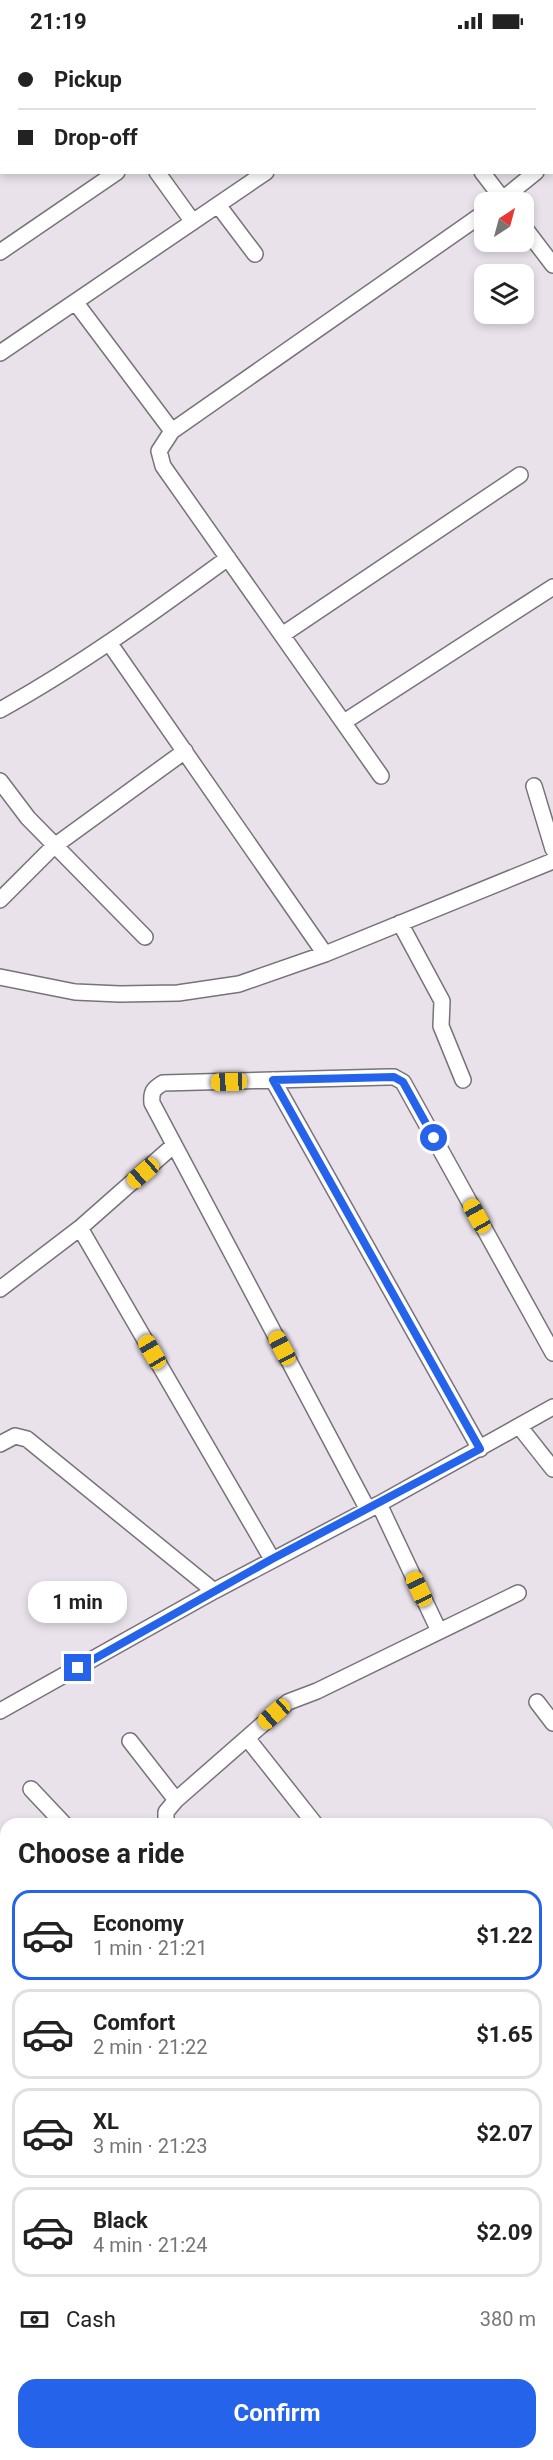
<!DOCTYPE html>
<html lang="en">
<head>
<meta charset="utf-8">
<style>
	body { margin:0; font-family:Roboto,sans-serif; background:#f2f2f2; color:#222; height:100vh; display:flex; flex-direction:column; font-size:22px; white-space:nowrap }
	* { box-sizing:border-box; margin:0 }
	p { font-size:20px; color:#767676 }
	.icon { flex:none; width:33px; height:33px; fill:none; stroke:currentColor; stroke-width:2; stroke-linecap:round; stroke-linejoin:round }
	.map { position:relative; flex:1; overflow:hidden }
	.drawer { position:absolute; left:0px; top:1776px; width:554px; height:642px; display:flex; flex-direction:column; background:#fff; border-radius:18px 18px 0 0; box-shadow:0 3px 9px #0003 }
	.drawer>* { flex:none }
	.top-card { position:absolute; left:0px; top:0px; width:554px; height:132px; box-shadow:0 3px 9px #0003; display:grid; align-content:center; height:132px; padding:0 18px; background:#fff }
	.needle { width:39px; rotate:36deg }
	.controls { position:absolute; left:474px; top:150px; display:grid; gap:12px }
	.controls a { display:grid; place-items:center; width:60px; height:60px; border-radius:12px; background:#fff; box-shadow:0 3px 9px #0003; font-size:30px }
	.end { position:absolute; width:27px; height:27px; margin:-14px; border:8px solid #2563eb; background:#fff; box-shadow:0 0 0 3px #fff }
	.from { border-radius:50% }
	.bubble { position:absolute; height:42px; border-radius:18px; background:#fff; box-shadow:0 3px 9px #0003; font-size:20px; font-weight:700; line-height:42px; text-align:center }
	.car { position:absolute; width:18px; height:36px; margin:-18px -9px; border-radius:8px; box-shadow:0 0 4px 2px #0007; background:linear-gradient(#f5c518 24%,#345 0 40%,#f5c518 0 76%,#345 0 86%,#f5c518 0) }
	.top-card b { display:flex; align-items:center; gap:21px; height:57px; font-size:22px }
	.top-card b+b { border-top:2px solid #e0e0e0 }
	.top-card i { width:15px; height:15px; background:#222 }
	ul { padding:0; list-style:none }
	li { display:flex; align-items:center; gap:18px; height:90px; margin:0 12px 9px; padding:0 6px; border:3px solid #e0e0e0; border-radius:18px }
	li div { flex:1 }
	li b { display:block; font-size:22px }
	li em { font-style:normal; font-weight:700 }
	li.current { border-color:#2563eb }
	li>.icon { width:54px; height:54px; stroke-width:1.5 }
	h2 { padding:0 18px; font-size:27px; line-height:72px }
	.pay { display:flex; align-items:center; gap:15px; height:66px; padding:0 18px; font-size:22px }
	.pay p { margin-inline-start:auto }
	.primary-button { display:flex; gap:12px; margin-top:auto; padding:12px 18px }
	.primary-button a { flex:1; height:69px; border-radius:18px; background:#2563eb; color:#fff; font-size:24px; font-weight:700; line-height:69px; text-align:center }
	.status { display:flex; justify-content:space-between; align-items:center; height:42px; padding:0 30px; background:#fff; direction:ltr }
	.status svg { height:16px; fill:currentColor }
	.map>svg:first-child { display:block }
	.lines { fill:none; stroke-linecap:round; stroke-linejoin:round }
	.minor-casing { stroke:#78727a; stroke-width:18 }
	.minor { stroke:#fff; stroke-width:15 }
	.route { stroke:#2563eb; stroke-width:8 }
</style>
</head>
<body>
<div class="status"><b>21:19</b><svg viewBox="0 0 49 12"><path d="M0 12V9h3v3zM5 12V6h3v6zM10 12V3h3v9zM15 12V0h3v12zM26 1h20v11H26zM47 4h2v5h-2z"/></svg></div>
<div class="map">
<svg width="553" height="2418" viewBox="0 0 553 2418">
	<rect width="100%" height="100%" fill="#e9e2eb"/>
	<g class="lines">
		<defs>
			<path id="minor" d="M388 0 389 2
				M457 2 459 0
				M552 117 553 116
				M157 130 193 180
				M482 130 505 160
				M499 160 536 130
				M218 163 255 212
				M524 185 553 223
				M0 210 117 130
				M76 261 172 389
				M0 311 266 130
				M282 593 520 433
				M110 602 325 912
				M0 668C81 623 154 570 228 516
				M344 680 553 545
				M381 734 163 424 159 409 172 389 484 171
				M0 739 28 776 145 895
				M534 744 553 807
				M0 858 53 805 185 709
				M400 881 442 959 441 984 463 1038
				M0 935 75 950 120 952 178 951 239 942 325 912 553 819
				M273 1038 480 1407
				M80 1186 272 1517
				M0 1247 80 1186 174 1103
				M519 1384 553 1427
				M0 1402 15 1394 27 1397 214 1549
				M379 1462 439 1589
				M368 1468 152 1061C151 1050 153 1047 163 1041L388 1035H394L403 1040 553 1311
				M537 1660 553 1681
				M0 1669 214 1549 379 1462 553 1365
				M247 1696 315 1782
				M130 1699 176 1758
				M31 1747 64 1782
				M166 1782V1770L176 1758 288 1660 317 1649 518 1551
				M0 1947 6 1941
				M548 1968 553 1975
				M0 2027 6 2034
				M0 2074 6 2068
				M548 2199 553 2207
				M0 2210 6 2205
				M0 2253 6 2246
				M548 2267 553 2264
				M548 2284 553 2293
				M0 2314 6 2320
				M342 2412 346 2418
				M446 2412 450 2418
				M38 2418 44 2412
				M273 2418 281 2412"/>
		</defs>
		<use href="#minor" class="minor-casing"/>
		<use href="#minor" class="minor"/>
	</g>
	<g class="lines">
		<path class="route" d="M78 1626 272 1517 480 1407 273 1038 394 1035 403 1040 434 1096"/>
	</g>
</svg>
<div class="controls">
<a><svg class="needle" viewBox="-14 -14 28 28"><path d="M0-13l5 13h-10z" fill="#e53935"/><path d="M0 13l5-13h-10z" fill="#767676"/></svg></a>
<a><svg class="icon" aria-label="layers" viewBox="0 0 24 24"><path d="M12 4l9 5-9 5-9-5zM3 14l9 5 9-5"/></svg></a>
</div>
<i class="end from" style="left:434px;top:1096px"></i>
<i class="end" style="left:78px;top:1626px"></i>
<div class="bubble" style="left:28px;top:1539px;width:99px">1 min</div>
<i class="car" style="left:229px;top:1040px;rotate:268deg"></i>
<i class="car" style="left:143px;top:1131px;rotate:229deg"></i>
<i class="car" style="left:477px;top:1174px;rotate:331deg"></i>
<i class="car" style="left:282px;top:1306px;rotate:332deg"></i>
<i class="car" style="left:152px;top:1310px;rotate:330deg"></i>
<i class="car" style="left:419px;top:1547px;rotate:335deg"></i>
<i class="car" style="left:274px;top:1672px;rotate:229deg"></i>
<div class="top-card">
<b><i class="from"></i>Pickup</b>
<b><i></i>Drop-off</b>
</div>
<section class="drawer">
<h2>Choose a ride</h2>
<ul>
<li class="current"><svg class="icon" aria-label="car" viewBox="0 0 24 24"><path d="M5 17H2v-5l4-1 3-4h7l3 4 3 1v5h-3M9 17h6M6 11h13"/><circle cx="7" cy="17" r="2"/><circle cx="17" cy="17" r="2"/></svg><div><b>Economy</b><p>1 min · 21:21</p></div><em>$1.22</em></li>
<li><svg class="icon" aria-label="car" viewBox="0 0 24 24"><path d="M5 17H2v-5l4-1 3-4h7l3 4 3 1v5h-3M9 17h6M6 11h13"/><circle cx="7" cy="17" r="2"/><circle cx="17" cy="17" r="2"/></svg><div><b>Comfort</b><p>2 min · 21:22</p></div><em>$1.65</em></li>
<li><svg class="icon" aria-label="car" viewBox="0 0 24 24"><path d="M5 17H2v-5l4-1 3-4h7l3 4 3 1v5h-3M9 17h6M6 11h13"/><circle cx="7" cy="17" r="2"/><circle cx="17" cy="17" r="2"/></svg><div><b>XL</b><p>3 min · 21:23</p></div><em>$2.07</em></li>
<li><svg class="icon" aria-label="car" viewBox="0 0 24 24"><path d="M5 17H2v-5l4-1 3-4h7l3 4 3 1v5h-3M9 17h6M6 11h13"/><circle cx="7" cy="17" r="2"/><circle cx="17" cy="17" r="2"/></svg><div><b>Black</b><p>4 min · 21:24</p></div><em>$2.09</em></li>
</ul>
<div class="pay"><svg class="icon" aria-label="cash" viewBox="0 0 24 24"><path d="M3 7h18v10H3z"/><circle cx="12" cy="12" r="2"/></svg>Cash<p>380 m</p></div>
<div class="primary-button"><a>Confirm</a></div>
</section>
</div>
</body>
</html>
